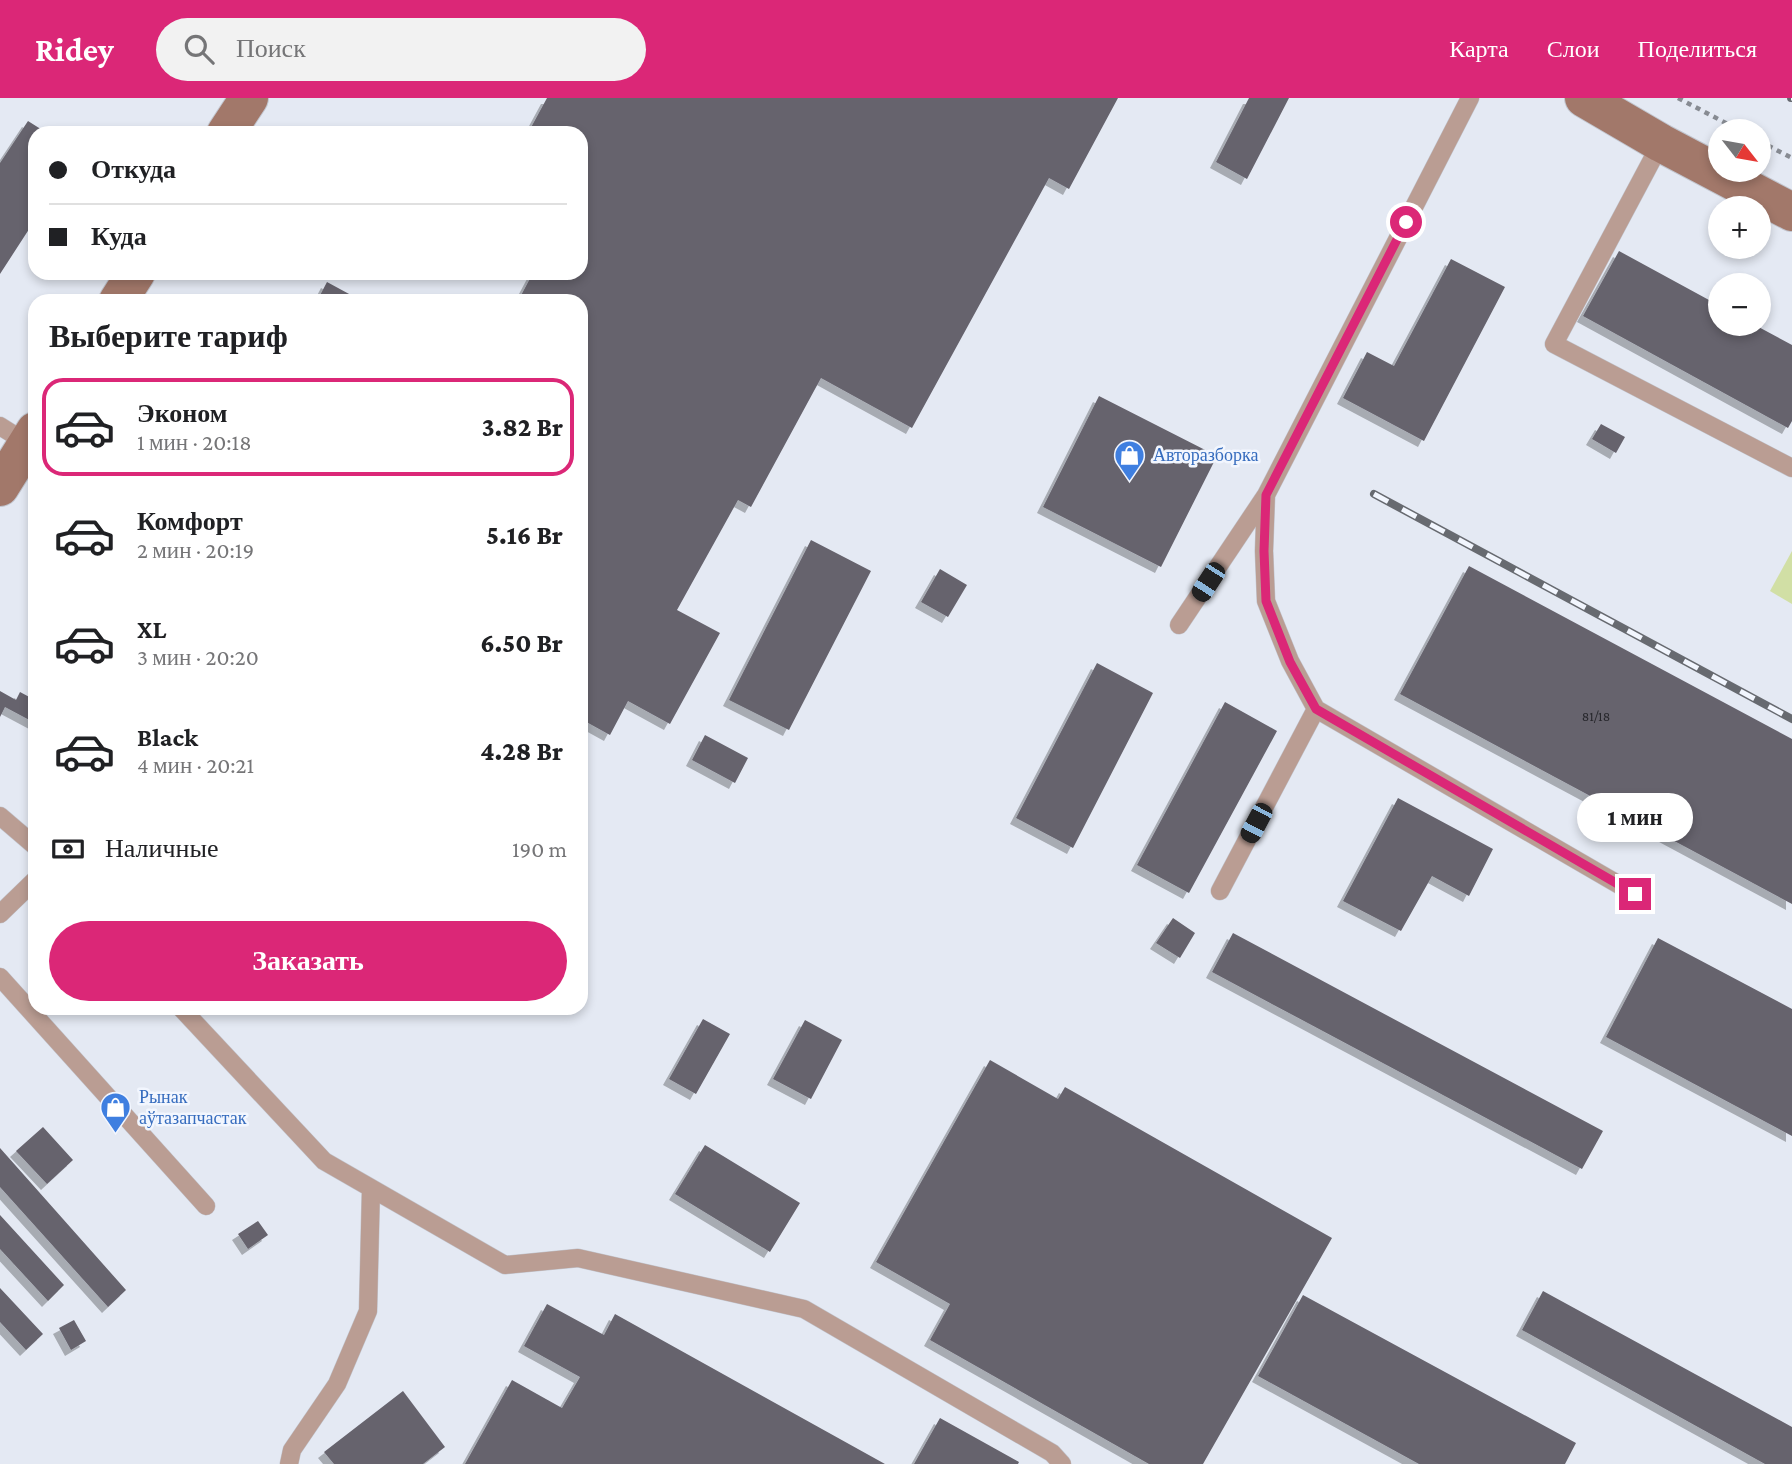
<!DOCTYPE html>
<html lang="ru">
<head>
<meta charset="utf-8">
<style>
	body { margin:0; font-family:"Crimson Pro",serif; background:#f2f2f2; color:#202124; height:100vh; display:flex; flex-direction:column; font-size:26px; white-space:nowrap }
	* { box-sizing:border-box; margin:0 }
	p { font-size:23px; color:#757577 }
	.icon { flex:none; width:38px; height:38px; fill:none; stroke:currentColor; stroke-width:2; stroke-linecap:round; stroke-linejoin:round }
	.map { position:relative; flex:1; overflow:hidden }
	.sheet { position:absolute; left:28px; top:196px; width:560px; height:721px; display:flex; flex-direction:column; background:#fff; border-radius:21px; box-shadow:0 4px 10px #0003 }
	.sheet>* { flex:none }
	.banner { position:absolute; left:28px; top:28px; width:560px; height:154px; border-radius:21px; box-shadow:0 4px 10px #0003; display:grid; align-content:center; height:154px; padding:0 21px; background:#fff }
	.needle { width:46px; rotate:121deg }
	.controls { position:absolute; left:1708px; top:21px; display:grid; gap:14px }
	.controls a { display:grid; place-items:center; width:63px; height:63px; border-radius:50%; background:#fff; box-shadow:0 4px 10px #0003; font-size:35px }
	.end { position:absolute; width:32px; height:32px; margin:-16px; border:9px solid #db2777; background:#fff; box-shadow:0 0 0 4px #fff }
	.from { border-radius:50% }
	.bubble { position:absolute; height:49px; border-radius:24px; background:#fff; box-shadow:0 4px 10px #0003; font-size:23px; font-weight:800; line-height:49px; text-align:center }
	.car { position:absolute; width:21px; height:42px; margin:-21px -10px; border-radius:9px; box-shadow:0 0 5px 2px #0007; background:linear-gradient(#222 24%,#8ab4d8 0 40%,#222 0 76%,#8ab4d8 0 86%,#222 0) }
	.banner b { display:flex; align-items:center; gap:24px; height:66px; font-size:26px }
	.banner b+b { border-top:2px solid #e0e0e0 }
	.banner i { width:18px; height:18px; background:#202124 }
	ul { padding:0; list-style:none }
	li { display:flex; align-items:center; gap:21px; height:98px; margin:0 14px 10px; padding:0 7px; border:4px solid transparent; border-radius:21px }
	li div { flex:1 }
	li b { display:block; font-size:26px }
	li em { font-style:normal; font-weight:800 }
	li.active { border-color:#db2777 }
	li>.icon { width:63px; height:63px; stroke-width:1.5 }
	h2 { padding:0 21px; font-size:32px; line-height:84px }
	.pay { display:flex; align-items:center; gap:18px; height:77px; padding:0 21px; font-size:26px }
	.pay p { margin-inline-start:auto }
	.cta { display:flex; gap:14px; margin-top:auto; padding:14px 21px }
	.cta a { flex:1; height:80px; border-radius:42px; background:#db2777; color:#fff; font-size:28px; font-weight:800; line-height:80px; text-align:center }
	header { display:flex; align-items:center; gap:42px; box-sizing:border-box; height:98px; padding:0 35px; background:#db2777; color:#fff }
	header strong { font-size:33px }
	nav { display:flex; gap:38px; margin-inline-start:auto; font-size:24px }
	.search { width:490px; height:63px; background:#f2f2f2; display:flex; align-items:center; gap:18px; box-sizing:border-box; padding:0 24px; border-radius:38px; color:#757577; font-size:26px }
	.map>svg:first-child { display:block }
	.green { fill:#d1dfa5 }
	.building { fill:#66636d; filter:url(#shadow) }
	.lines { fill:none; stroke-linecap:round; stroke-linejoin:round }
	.lane-casing { stroke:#c2c6cf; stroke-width:19 }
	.secondary-casing { stroke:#c2c6cf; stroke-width:40 }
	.path { stroke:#878b92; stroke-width:4.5; stroke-dasharray:5 5; stroke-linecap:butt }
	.lane { stroke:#ba9d93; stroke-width:18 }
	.secondary { stroke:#a2786a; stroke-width:38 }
	.rail-casing { stroke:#676a70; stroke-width:8 }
	.rail { stroke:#f2f6fe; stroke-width:5; stroke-dasharray:16; stroke-linecap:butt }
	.route { stroke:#db2777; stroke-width:9 }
	.labels { text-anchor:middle; stroke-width:5; stroke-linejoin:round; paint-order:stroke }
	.number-label { font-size:14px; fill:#26262b }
	.shop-label { font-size:18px; fill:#366cbe; stroke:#f2f6fe; text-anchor:start }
</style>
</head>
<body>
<header>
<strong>Ridey</strong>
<div class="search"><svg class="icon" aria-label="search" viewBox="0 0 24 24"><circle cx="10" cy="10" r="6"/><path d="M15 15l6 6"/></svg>Поиск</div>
<nav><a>Карта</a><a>Слои</a><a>Поделиться</a></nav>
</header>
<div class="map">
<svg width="1792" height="1366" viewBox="0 0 1792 1366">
	<defs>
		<filter id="shadow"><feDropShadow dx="-6" dy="6" stdDeviation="0" flood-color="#0004"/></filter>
	</defs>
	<rect width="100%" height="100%" fill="#e4e9f3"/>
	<path class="green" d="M1792 453V506L1770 493Z"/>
	<path class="building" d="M547 0H1118L1069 91 1049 80 912 330 821 280 751 409 738 402 677 512 720 535 670 626 628 603 610 637 581 621V203H518L533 175H581V35H528Z
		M1249 0H1289L1247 81 1216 64Z
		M28 23 47 35H35V122L0 176V65Z
		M1619 153 1720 208V226H1753L1792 247V323L1788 330 1583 218Z
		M1451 161 1505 189 1424 343 1343 300 1367 254 1394 268Z
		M327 184 362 203H317Z
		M1099 298 1217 358 1161 469 1043 409Z
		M1601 326 1625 339 1616 355 1592 341Z
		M811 442 871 473 789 632 729 602Z
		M1469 468 1792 641V806L1400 596Z
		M940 471 967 487 948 519 921 504Z
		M1097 565 1153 595 1073 750 1016 720Z
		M0 593 16 602 20 594 35 602V625L5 609 0 619Z
		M1225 604 1277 633 1189 795 1137 767Z
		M705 637 748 660 735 685 692 662Z
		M1398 700 1493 751 1469 798 1432 778 1401 833 1343 803Z
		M1173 820 1195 835 1180 860 1156 845Z
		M1233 835 1603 1033 1582 1071 1212 874Z
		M1658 840 1792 911V1038L1606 939Z
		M703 921 730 936 696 996 669 981Z
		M805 922 842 942 811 1001 773 981Z
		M990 962 1058 1001 1065 989 1332 1140 1203 1366H1149L930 1242 950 1206 876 1164Z
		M43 1029 73 1062 47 1086 16 1053Z
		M705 1047 800 1105 770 1154 675 1096Z
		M0 1050 126 1192 108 1209 0 1089Z
		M0 1117 64 1187 48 1203 0 1151Z
		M258 1123 268 1137 248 1151 238 1136Z
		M0 1190 43 1236 26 1252 0 1224Z
		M1543 1193 1792 1329V1366H1765L1522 1232Z
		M1303 1197 1576 1345 1565 1366H1419L1258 1278Z
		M547 1206 604 1237 615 1216 885 1366H465L512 1282 562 1310 580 1279 524 1248Z
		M74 1222 86 1243 71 1252 59 1230Z
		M403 1293 445 1349 423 1366H334L324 1354Z
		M940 1320 1019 1364 1018 1366H914Z"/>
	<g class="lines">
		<defs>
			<path id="lane" d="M1470 0 1266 397 1264 453 1266 503 1290 563 1316 611 1635 796
				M1661 45 1554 246 1792 370
				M0 328 27 345
				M1179 527 1266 397
				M0 718 35 748
				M1220 793 1316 611
				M0 816 35 782
				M0 879 206 1108
				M181 910 324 1063 505 1167 578 1160 804 1211 1052 1355 1062 1366
				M289 1366 292 1352 337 1286 368 1213 371 1090"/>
			<path id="secondary" d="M1584 0 1661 45 1792 114
				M226 35 249 0
				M118 203 136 175
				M0 389 35 333"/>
		</defs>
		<use href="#lane" class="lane-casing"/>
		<use href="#secondary" class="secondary-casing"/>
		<path class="path" d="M1678 0 1741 33
			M1759 43 1792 60"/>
		<use href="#lane" class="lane"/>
		<use href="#secondary" class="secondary"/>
		<defs>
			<path id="rail" d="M1791 0H1792
				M1374 396 1792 621"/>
		</defs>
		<use href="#rail" class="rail-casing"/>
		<use href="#rail" class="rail"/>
	</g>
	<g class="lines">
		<path class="route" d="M1406 124 1266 397 1264 453 1266 503 1290 564 1316 611 1635 796"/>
	</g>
	<defs>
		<symbol id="shop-pin" viewBox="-11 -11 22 30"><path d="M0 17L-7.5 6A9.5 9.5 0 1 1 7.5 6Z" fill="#3f7fe0" stroke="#f2f6fe"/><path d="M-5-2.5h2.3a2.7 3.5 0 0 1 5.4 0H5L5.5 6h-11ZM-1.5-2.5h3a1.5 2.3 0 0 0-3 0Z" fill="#fff"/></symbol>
	</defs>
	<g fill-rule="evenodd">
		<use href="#shop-pin" x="1112" y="340" width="35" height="47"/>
		<use href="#shop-pin" x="98" y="992" width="35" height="47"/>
	</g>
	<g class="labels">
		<g class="number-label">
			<text x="1596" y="623">81/18</text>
		</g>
		<g class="shop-label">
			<text x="1153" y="363">Авторазборка</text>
			<text x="139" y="1005">Рынак<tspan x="139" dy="21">аўтазапчастак</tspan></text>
		</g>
	</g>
</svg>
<div class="controls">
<a><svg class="needle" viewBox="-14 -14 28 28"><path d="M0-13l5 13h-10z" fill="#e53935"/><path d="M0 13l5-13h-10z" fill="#757577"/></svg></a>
<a>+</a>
<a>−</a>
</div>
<i class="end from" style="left:1406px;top:124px"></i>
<i class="end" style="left:1635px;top:796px"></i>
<div class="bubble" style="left:1577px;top:695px;width:116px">1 мин</div>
<i class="car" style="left:1208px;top:484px;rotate:213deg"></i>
<i class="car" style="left:1256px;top:725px;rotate:208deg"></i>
<div class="banner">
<b><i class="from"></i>Откуда</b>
<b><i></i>Куда</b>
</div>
<section class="sheet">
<h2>Выберите тариф</h2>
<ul>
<li class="active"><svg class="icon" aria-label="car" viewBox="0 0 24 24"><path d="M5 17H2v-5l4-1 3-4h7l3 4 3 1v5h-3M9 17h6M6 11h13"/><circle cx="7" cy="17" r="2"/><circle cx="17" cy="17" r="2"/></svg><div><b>Эконом</b><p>1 мин · 20:18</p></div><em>3.82 Br</em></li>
<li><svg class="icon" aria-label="car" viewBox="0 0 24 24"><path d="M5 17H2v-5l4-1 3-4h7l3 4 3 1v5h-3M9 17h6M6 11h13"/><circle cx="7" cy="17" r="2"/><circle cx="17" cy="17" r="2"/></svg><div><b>Комфорт</b><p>2 мин · 20:19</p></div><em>5.16 Br</em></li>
<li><svg class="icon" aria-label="car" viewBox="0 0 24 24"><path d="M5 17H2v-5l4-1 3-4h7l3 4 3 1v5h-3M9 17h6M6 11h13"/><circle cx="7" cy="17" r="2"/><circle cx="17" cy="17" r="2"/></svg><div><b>XL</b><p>3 мин · 20:20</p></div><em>6.50 Br</em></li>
<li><svg class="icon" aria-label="car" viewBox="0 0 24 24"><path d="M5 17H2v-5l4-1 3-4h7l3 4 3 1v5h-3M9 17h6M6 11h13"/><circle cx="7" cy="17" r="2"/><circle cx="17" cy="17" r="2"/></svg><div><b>Black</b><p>4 мин · 20:21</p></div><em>4.28 Br</em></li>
</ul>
<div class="pay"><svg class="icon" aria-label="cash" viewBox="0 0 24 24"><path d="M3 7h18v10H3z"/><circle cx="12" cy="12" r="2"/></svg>Наличные<p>190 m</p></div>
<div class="cta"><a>Заказать</a></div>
</section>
</div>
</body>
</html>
